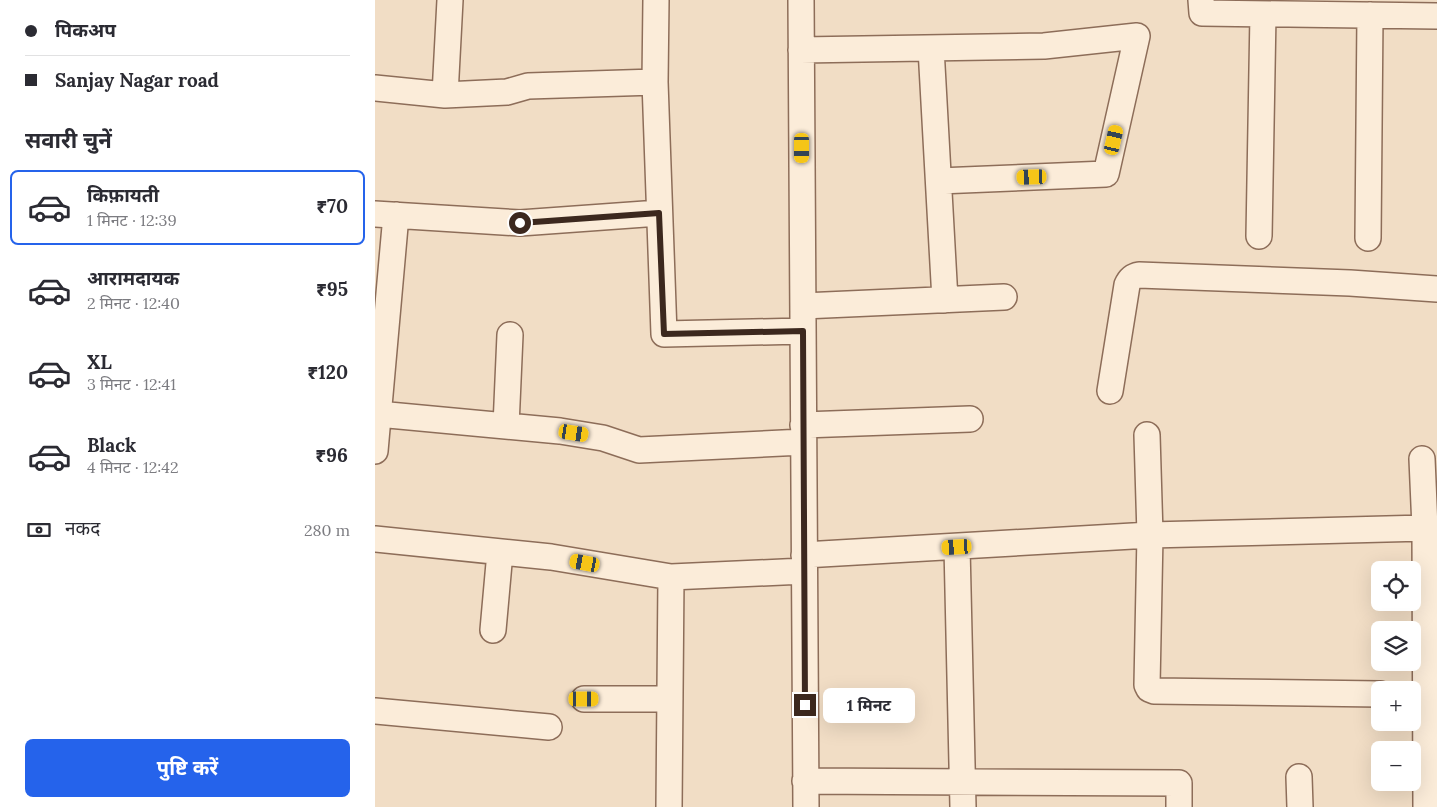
<!DOCTYPE html>
<html lang="hi">
<head>
<meta charset="utf-8">
<style>
	body { margin:0; font-family:Lora,"Noto Sans Devanagari",serif; background:#f2f2f3; color:#2b2b33; height:100vh; display:flex; flex-direction:column; font-size:19px; white-space:nowrap }
	* { box-sizing:border-box; margin:0 }
	p { font-size:16px; color:#7c7c81 }
	.icon { flex:none; width:28px; height:28px; fill:none; stroke:currentColor; stroke-width:2; stroke-linecap:round; stroke-linejoin:round }
	.map { position:relative; flex:1; overflow:hidden }
	.side { display:flex; flex-direction:column; background:#fff; width:375px }
	.side>* { flex:none }
	.guide { display:grid; align-content:center; height:110px; padding:0 25px; background:#fff }
	.tools { position:absolute; left:996px; top:561px; display:grid; gap:10px }
	.tools a { display:grid; place-items:center; width:50px; height:50px; border-radius:8px; background:#fff; box-shadow:0 5px 20px #0002; font-size:25px }
	.end { position:absolute; width:22px; height:22px; margin:-11px; border:6px solid #3c281e; background:#fff; box-shadow:0 0 0 2px #fff }
	.from { border-radius:50% }
	.bubble { position:absolute; height:35px; border-radius:8px; background:#fff; box-shadow:0 5px 20px #0002; font-size:16px; font-weight:700; line-height:35px; text-align:center }
	.car { position:absolute; width:15px; height:30px; margin:-15px -8px; border-radius:6px; box-shadow:0 0 4px 1px #0007; background:linear-gradient(#f5c518 24%,#345 0 40%,#f5c518 0 76%,#345 0 86%,#f5c518 0) }
	.guide b { display:flex; align-items:center; gap:18px; height:48px; font-size:19px }
	.guide b+b { border-top:1px solid #e1e1e2 }
	.guide i { width:12px; height:12px; background:#2b2b33 }
	ul { padding:0; list-style:none }
	li { display:flex; align-items:center; gap:15px; height:75px; margin:0 10px 8px; padding:0 15px; border:2px solid transparent; border-radius:8px }
	li div { flex:1 }
	li b { display:block; font-size:19px }
	li em { font-style:normal; font-weight:700 }
	li.on { border-color:#2563eb }
	li>.icon { width:45px; height:45px; stroke-width:1.5 }
	h2 { padding:0 25px; font-size:22px; line-height:60px }
	.pay { display:flex; align-items:center; gap:12px; height:55px; padding:0 25px; font-size:19px }
	.pay p { margin-inline-start:auto }
	.action { display:flex; gap:10px; margin-top:auto; padding:10px 25px }
	.action a { flex:1; height:58px; border-radius:8px; background:#2563eb; color:#fff; font-size:20px; font-weight:700; line-height:58px; text-align:center }
	main { display:flex; flex:1; min-height:0 }
	.map>svg:first-child { display:block }
	.lines { fill:none; stroke-linecap:round; stroke-linejoin:round }
	.minor-casing { stroke:#8d6d59; stroke-width:28 }
	.minor { stroke:#fbecd9; stroke-width:25 }
	.route { stroke:#3c281e; stroke-width:6 }
</style>
</head>
<body>
<main>
<section class="side">
<div class="guide">
<b><i class="from"></i>पिकअप</b>
<b><i></i>Sanjay Nagar road</b>
</div>
<h2>सवारी चुनें</h2>
<ul>
<li class="on"><svg class="icon" aria-label="car" viewBox="0 0 24 24"><path d="M5 17H2v-5l4-1 3-4h7l3 4 3 1v5h-3M9 17h6M6 11h13"/><circle cx="7" cy="17" r="2"/><circle cx="17" cy="17" r="2"/></svg><div><b>किफ़ायती</b><p>1 मिनट · 12:39</p></div><em>₹70</em></li>
<li><svg class="icon" aria-label="car" viewBox="0 0 24 24"><path d="M5 17H2v-5l4-1 3-4h7l3 4 3 1v5h-3M9 17h6M6 11h13"/><circle cx="7" cy="17" r="2"/><circle cx="17" cy="17" r="2"/></svg><div><b>आरामदायक</b><p>2 मिनट · 12:40</p></div><em>₹95</em></li>
<li><svg class="icon" aria-label="car" viewBox="0 0 24 24"><path d="M5 17H2v-5l4-1 3-4h7l3 4 3 1v5h-3M9 17h6M6 11h13"/><circle cx="7" cy="17" r="2"/><circle cx="17" cy="17" r="2"/></svg><div><b>XL</b><p>3 मिनट · 12:41</p></div><em>₹120</em></li>
<li><svg class="icon" aria-label="car" viewBox="0 0 24 24"><path d="M5 17H2v-5l4-1 3-4h7l3 4 3 1v5h-3M9 17h6M6 11h13"/><circle cx="7" cy="17" r="2"/><circle cx="17" cy="17" r="2"/></svg><div><b>Black</b><p>4 मिनट · 12:42</p></div><em>₹96</em></li>
</ul>
<div class="pay"><svg class="icon" aria-label="cash" viewBox="0 0 24 24"><path d="M3 7h18v10H3z"/><circle cx="12" cy="12" r="2"/></svg>नकद<p>280 m</p></div>
<div class="action"><a>पुष्टि करें</a></div>
</section>
<div class="map">
<svg width="1062" height="807" viewBox="0 0 1062 807">
	<rect width="100%" height="100%" fill="#f1ddc5"/>
	<g class="lines">
		<defs>
			<path id="minor" d="M281 0 280 82 289 334 428 331
				M426 0 431 807
				M826 0 827 13 1062 16
				M556 48 570 300
				M426 50 669 46 762 36 731 174 564 181
				M0 88 70 95 132 92 153 86 280 82
				M70 95 75 0
				M0 214 145 223 284 213
				M884 236 888 14
				M993 238 995 15
				M428 306 629 297
				M735 391 752 285C755 278 758 276 764 275L975 283 1062 289
				M3 414 185 431 228 438 264 450 428 442
				M428 425 595 419
				M131 426 135 335
				M772 435 775 535 772 685 774 689 779 691 1005 694
				M0 451 21 215
				M1047 459 1050 528 1051 807
				M0 539 176 557 296 577 429 571
				M582 547 588 807
				M429 555 775 535 1050 528
				M118 630 125 552
				M209 699H295
				M0 711 174 727
				M924 777 925 807
				M430 781 804 783V807
				M294 807 296 577"/>
		</defs>
		<use href="#minor" class="minor-casing"/>
		<use href="#minor" class="minor"/>
	</g>
	<g class="lines">
		<path class="route" d="M145 223 284 213 289 334 428 331 430 705"/>
	</g>
</svg>
<div class="tools">
<a><svg class="icon" aria-label="locate" viewBox="0 0 24 24"><circle cx="12" cy="12" r="6"/><path d="M12 2v4M12 18v4M2 12h4M18 12h4"/></svg></a>
<a><svg class="icon" aria-label="layers" viewBox="0 0 24 24"><path d="M12 4l9 5-9 5-9-5zM3 14l9 5 9-5"/></svg></a>
<a>+</a>
<a>−</a>
</div>
<i class="end from" style="left:145px;top:223px"></i>
<i class="end" style="left:430px;top:705px"></i>
<div class="bubble" style="left:448px;top:688px;width:92px">1 मिनट</div>
<i class="car" style="left:739px;top:140px;rotate:13deg"></i>
<i class="car" style="left:427px;top:148px;rotate:180deg"></i>
<i class="car" style="left:657px;top:177px;rotate:268deg"></i>
<i class="car" style="left:199px;top:433px;rotate:99deg"></i>
<i class="car" style="left:582px;top:547px;rotate:267deg"></i>
<i class="car" style="left:210px;top:563px;rotate:280deg"></i>
<i class="car" style="left:209px;top:699px;rotate:90deg"></i>
</div>
</main>
</body>
</html>
